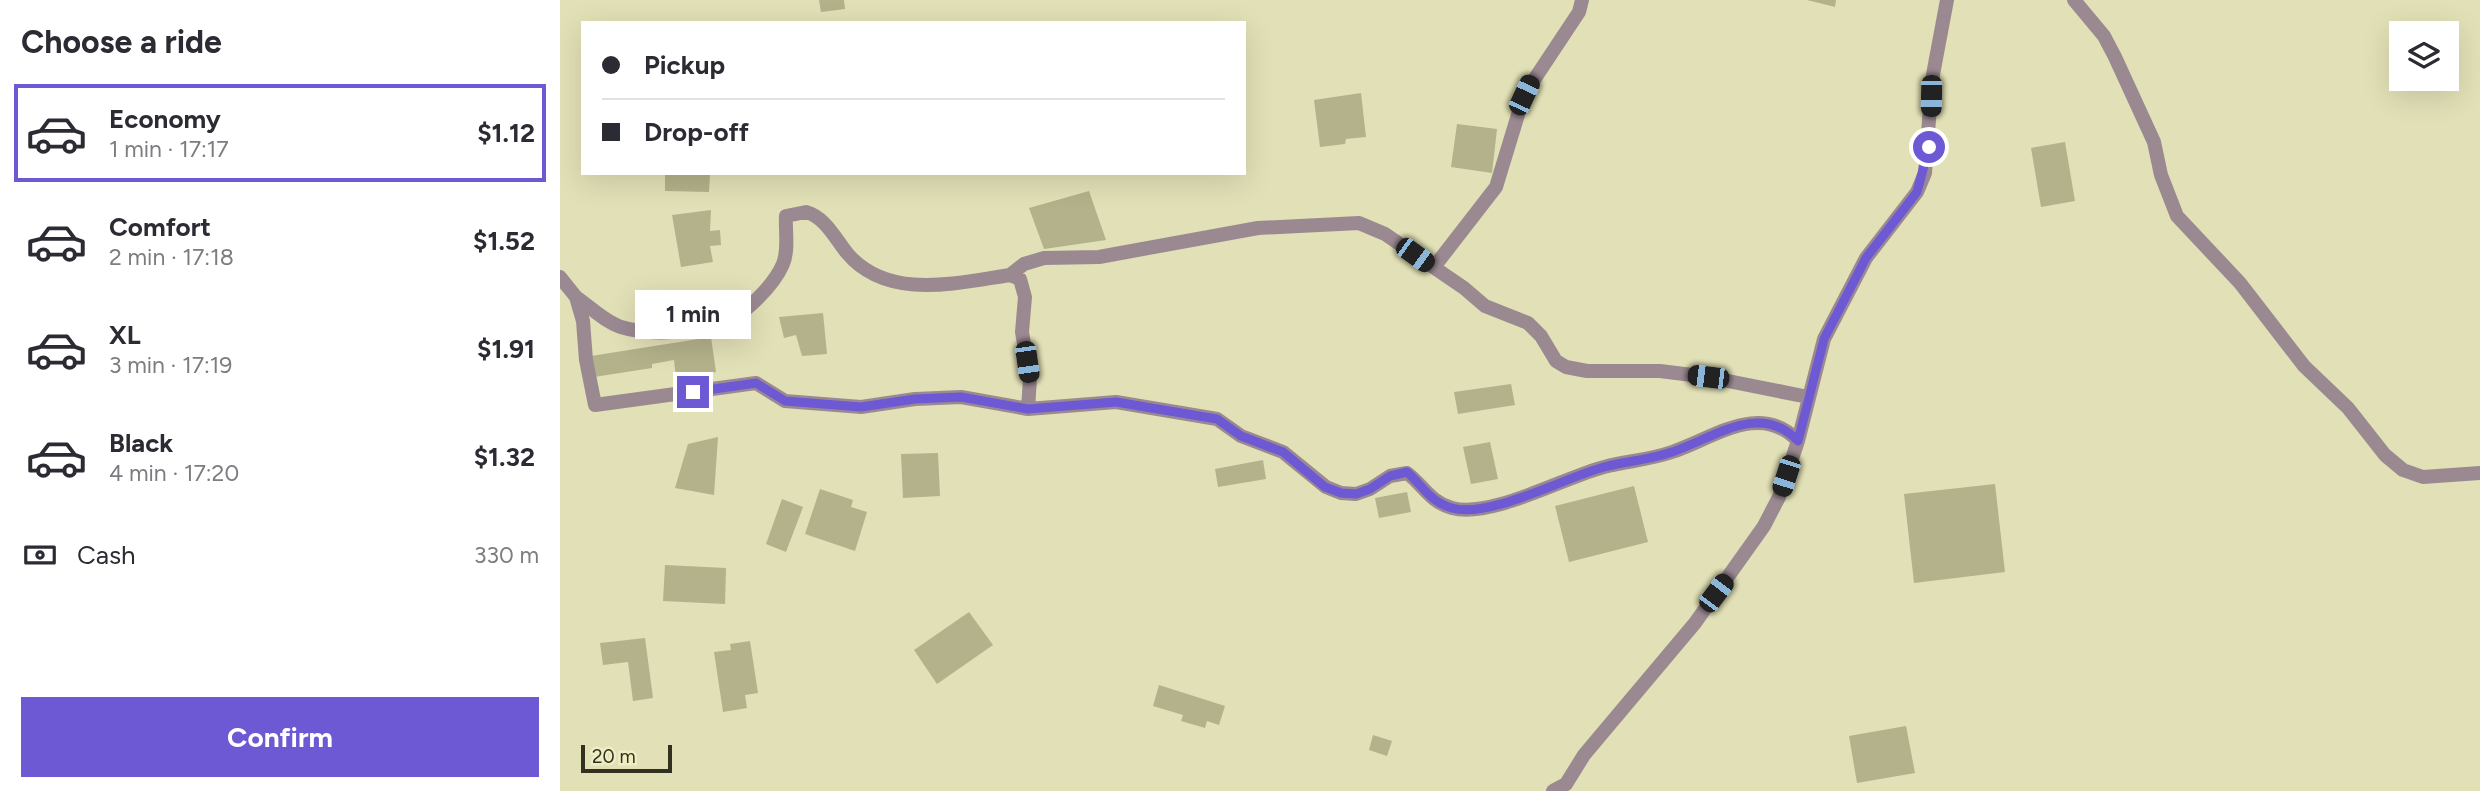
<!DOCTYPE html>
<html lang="en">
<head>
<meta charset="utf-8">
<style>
	body { margin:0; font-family:Figtree,sans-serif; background:#f7f7f7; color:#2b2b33; height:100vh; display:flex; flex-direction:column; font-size:26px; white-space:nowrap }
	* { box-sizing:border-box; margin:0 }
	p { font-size:23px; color:#7c7c81 }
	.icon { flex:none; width:38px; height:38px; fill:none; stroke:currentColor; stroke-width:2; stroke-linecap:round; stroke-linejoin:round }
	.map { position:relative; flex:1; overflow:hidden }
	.sheet { display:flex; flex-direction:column; background:#fff; width:560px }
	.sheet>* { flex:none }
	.hud { position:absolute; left:21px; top:21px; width:665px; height:154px; border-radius:0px; box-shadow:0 7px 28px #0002; display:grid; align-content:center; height:154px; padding:0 21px; background:#fff }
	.tools { position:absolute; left:1829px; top:21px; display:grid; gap:14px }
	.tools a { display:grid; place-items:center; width:70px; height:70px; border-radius:0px; background:#fff; box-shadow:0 7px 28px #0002; font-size:35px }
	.scale { position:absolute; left:21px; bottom:18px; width:91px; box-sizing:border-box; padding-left:7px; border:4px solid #323121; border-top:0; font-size:19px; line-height:24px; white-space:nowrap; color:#323121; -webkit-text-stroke:5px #eeedc3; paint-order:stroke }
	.end { position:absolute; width:32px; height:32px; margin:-16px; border:9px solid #6d59d3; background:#fff; box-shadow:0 0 0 4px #fff }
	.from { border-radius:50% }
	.bubble { position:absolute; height:49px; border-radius:0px; background:#fff; box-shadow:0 7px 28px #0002; font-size:23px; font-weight:700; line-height:49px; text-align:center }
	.car { position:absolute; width:21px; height:42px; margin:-21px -10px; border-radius:9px; box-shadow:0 0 5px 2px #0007; background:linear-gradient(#222 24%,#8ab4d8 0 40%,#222 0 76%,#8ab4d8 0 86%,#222 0) }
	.hud b { display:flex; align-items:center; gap:24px; height:66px; font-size:26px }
	.hud b+b { border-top:2px solid #e1e1e2 }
	.hud i { width:18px; height:18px; background:#2b2b33 }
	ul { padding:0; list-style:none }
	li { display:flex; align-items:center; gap:21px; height:98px; margin:0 14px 10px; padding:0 7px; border:4px solid transparent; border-radius:0px }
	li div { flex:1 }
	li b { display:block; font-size:26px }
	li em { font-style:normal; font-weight:700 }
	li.active { border-color:#6d59d3 }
	li>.icon { width:63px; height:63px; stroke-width:1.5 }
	h2 { padding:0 21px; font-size:32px; line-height:84px }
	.pay { display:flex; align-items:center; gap:18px; height:77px; padding:0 21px; font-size:26px }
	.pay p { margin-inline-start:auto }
	.action { display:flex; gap:14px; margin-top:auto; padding:14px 21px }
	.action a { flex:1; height:80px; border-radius:0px; background:#6d59d3; color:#fff; font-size:28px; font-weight:700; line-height:80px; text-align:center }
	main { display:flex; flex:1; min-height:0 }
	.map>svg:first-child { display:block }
	.building { fill:#b3b28a }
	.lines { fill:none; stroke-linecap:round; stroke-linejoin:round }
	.street { stroke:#9b8992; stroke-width:14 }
	.route { stroke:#6d59d3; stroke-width:9 }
</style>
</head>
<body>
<main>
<section class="sheet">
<h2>Choose a ride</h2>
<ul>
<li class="active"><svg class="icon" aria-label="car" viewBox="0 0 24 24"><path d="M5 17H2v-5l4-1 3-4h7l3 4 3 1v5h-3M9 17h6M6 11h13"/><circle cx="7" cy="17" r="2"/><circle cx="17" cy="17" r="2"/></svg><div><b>Economy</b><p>1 min · 17:17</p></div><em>$1.12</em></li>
<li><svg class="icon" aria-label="car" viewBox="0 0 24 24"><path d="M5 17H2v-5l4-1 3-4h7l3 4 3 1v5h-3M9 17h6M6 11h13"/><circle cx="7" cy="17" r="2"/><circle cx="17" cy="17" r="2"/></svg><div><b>Comfort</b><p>2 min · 17:18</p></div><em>$1.52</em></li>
<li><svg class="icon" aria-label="car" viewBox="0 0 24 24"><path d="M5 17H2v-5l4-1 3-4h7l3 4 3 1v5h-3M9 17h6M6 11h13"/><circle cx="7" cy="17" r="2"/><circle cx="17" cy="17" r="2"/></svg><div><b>XL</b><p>3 min · 17:19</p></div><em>$1.91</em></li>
<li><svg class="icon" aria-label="car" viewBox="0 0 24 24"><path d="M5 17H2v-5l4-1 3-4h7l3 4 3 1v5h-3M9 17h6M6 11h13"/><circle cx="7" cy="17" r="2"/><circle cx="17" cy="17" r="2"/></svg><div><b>Black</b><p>4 min · 17:20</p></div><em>$1.32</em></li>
</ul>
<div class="pay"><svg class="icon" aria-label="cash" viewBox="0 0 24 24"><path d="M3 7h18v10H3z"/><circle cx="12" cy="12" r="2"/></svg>Cash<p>330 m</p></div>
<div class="action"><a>Confirm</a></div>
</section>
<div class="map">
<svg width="1920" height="791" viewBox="0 0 1920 791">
	<rect width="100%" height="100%" fill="#e1e0b6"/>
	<path class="building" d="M259 0H284L285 9 261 12Z
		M1247 0H1276L1275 7Z
		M801 93 806 137 786 139 785 144 760 147 754 100Z
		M897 124 937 129 932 173 891 167Z
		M1505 142 1515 201 1481 207 1471 148Z
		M105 173 150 174 149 192 105 191Z
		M529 191 546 240 484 249 469 208Z
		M151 210 150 231 160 230 161 245 150 246 153 262 121 267 112 215Z
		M263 313 267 354 242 356 236 335 224 338 219 317Z
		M151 337 156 372 116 378 114 360 92 364V368L34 377 31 356Z
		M951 384 955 405 898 414 894 392Z
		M158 437 154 495 115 488 128 444Z
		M930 442 938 479 911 484 903 447Z
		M378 453 380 496 343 498 341 454Z
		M703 460 706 479 658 487 655 469Z
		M1435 484 1445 572 1354 583 1344 494Z
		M1074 486 1088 542 1009 562 995 506Z
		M260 489 293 500 291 507 307 512 295 551 245 534Z
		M847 492 851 512 819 518 815 498Z
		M222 499 243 507 226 552 206 544Z
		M105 565 166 568 165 604 103 601Z
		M409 612 433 645 377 684 354 650Z
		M85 638 93 698 73 701 68 662 43 665 40 643Z
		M190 641 198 693 185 695 187 708 163 712 154 652 171 650 170 644Z
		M599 685 665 706 659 725 647 721 645 728 621 721 623 715 593 706Z
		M1346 726 1355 773 1297 783 1289 736Z
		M813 735 832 741 827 756 809 750Z"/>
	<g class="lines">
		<path class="street" d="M1514 0 1544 36 1555 57 1594 142 1601 175 1617 216 1680 283 1744 366 1788 408 1825 455 1843 470 1863 477 1920 473
			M874 267 936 187 964 95 1019 12 1022 0
			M450 275 464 264 484 258 539 257 698 228 799 223 825 234 904 288 925 306 968 323 981 336 996 361 1006 367 1027 371H1100L1148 377 1248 397
			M0 277 16 297 23 321 26 360 35 405 196 383 225 401 301 407 355 399 401 397 468 409 556 402 657 419 681 436 723 452 766 487 781 493 796 494 810 489 830 476 847 473C863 485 870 502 892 508 930 519 1005 477 1044 467 1067 461 1089 460 1112 452 1154 438 1200 401 1238 441
			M16 297C29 306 45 322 61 327 89 336 134 333 162 323 184 316 214 285 223 264 229 249 225 231 226 216L246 212C265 217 275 238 287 253 327 301 396 283 450 275L460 279 465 297 462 332 470 378 468 409
			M993 791 1006 784 1024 755 1135 623 1204 526 1219 497 1238 441 1264 339 1306 258 1357 192 1365 173 1372 80 1387 0"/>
	</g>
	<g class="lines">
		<path class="route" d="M133 392 196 383 225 401 301 407 355 399 401 397 468 409 556 402 657 419 681 436 723 452 765 487 781 493 796 494 810 489 830 476 847 472C863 486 870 502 892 508 929 519 1006 477 1044 467 1067 461 1089 460 1112 452 1154 438 1200 401 1238 441L1264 339 1306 258 1357 192 1369 147"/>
	</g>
</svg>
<div class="tools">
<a><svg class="icon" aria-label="layers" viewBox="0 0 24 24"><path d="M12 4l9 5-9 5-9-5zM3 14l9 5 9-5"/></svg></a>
</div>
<div class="scale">20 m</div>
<i class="end from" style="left:1369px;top:147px"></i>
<i class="end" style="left:133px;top:392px"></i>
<div class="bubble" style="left:75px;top:290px;width:116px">1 min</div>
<i class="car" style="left:964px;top:95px;rotate:25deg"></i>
<i class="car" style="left:1371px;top:96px;rotate:181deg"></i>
<i class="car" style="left:855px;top:255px;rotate:126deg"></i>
<i class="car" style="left:467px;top:362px;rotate:172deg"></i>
<i class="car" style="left:1148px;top:377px;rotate:277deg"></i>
<i class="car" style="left:1226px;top:476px;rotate:198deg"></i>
<i class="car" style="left:1156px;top:593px;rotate:37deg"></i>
<div class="hud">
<b><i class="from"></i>Pickup</b>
<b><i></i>Drop-off</b>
</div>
</div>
</main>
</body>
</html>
